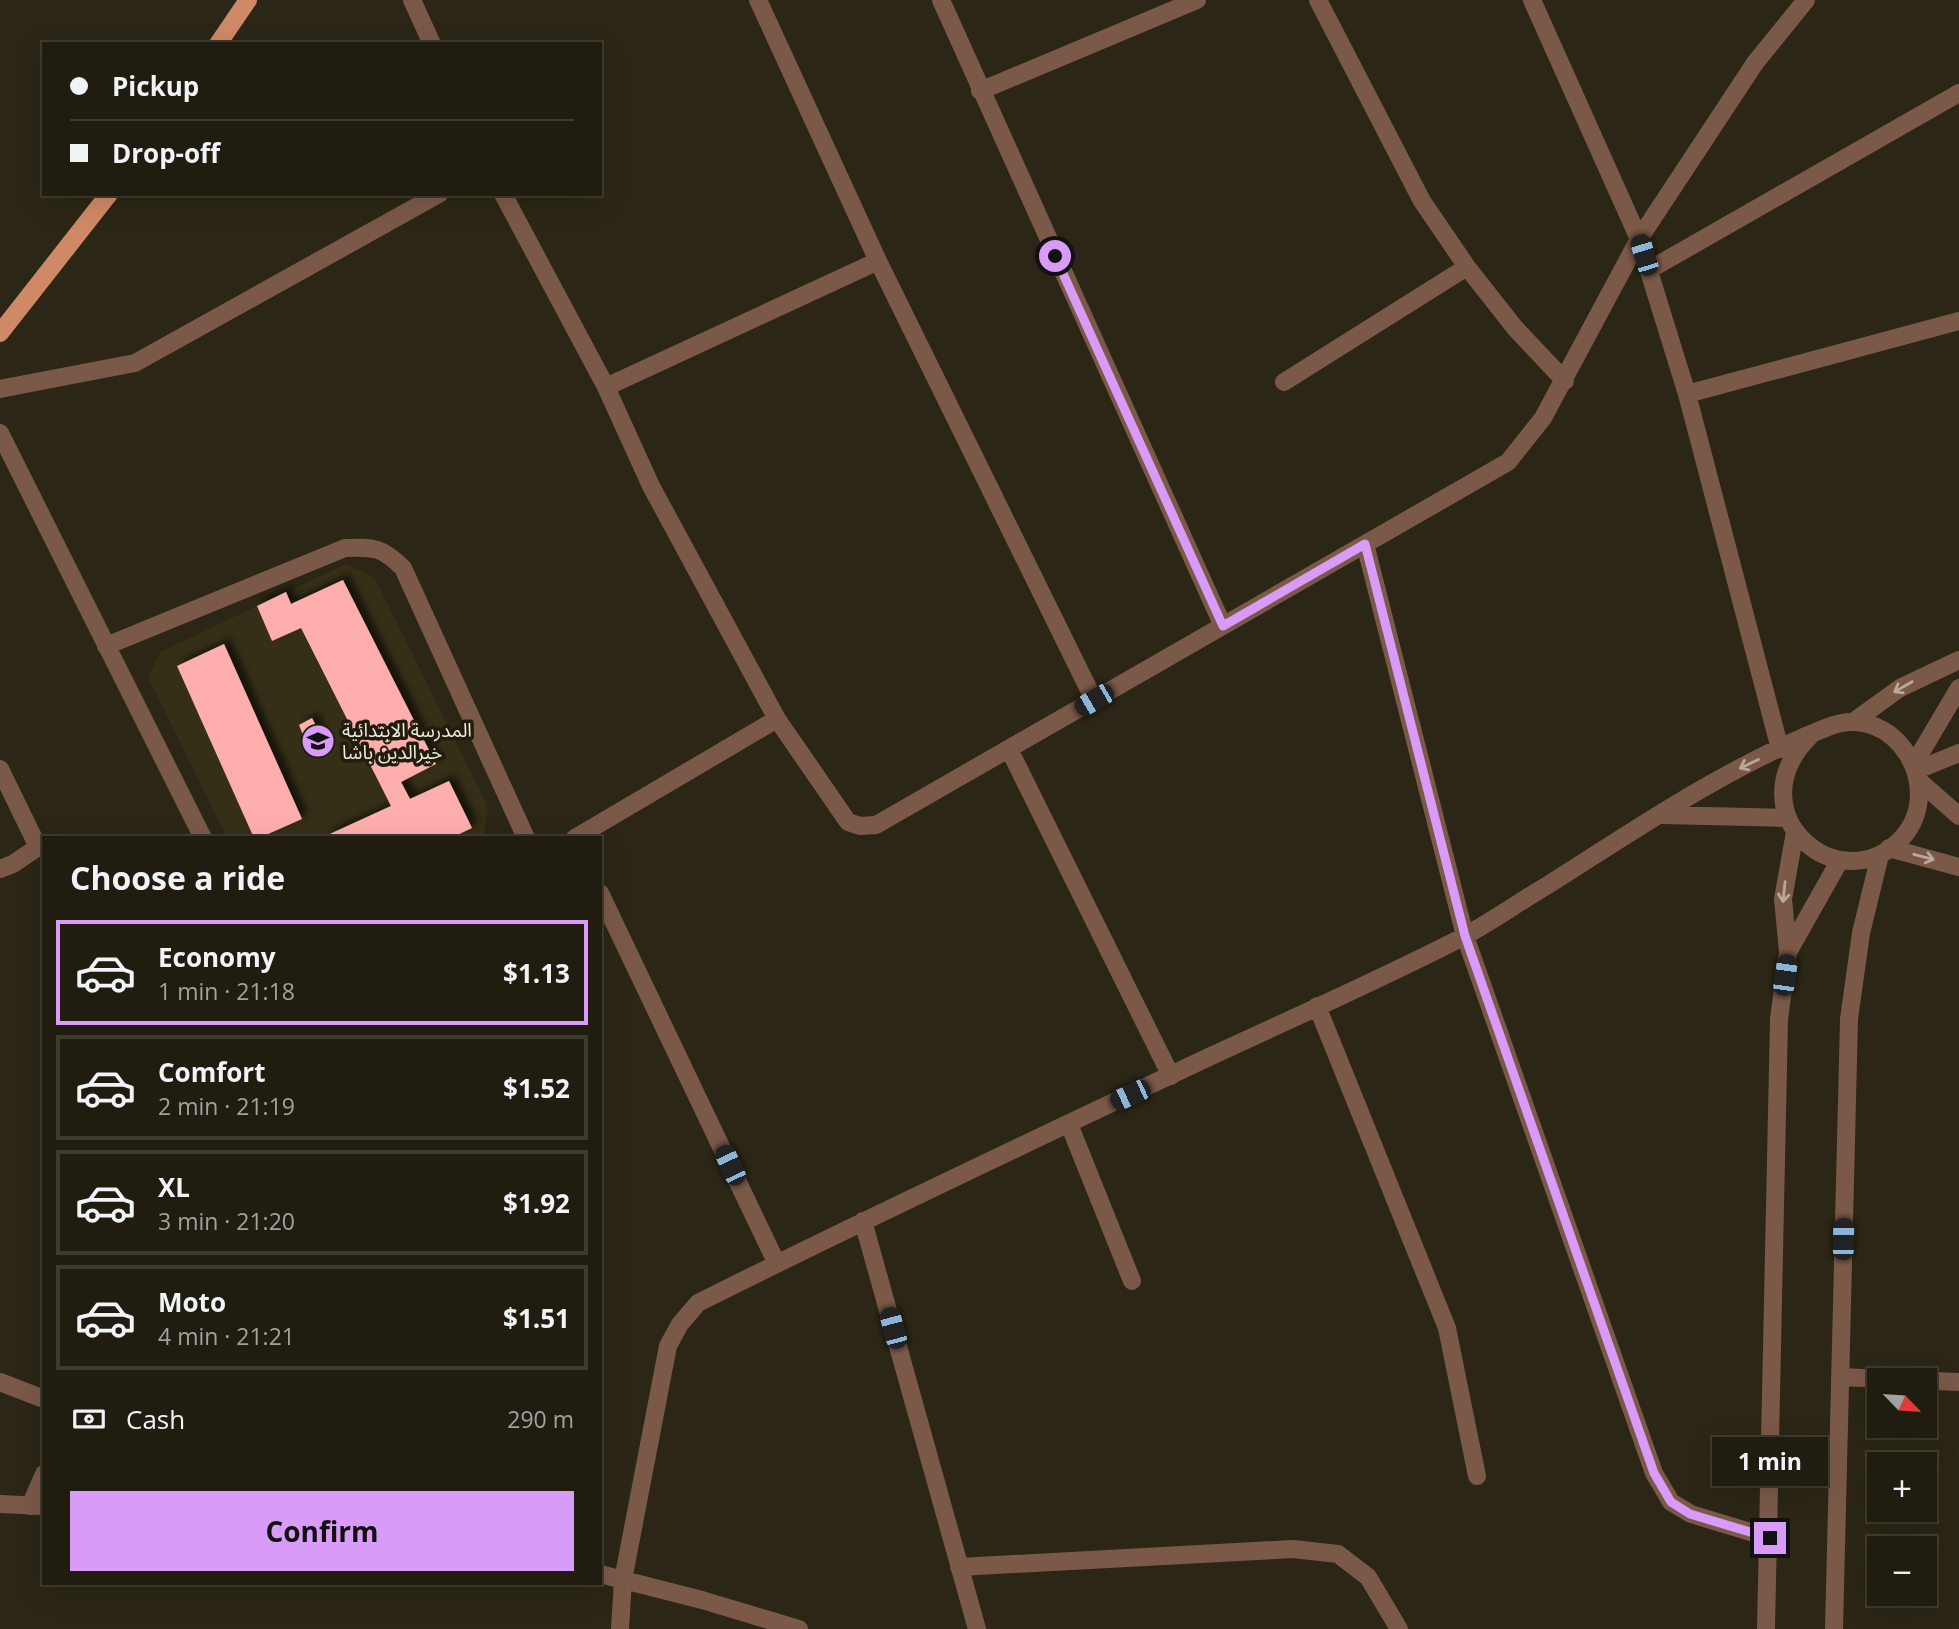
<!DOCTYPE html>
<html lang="en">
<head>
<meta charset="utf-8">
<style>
	body { margin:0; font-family:"Open Sans","Noto Sans Arabic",sans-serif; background:#282519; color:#f1f3f6; height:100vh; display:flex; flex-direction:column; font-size:26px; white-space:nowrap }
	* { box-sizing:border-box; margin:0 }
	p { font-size:23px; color:#a2a19f }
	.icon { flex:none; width:38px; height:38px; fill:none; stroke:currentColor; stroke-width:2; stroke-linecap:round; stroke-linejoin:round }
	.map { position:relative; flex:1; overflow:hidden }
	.drawer { position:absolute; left:42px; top:836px; width:560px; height:749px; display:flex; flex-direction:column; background:#201c10; border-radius:0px; box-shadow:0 7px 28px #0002,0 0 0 2px #3d3a30 }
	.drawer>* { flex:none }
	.guide { position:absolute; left:42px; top:42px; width:560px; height:154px; border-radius:0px; box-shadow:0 7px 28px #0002,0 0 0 2px #3d3a30; display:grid; align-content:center; height:154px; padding:0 28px; background:#201c10 }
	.needle { width:46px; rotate:115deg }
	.controls { position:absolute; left:1867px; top:1368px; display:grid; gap:14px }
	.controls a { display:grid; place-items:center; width:70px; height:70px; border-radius:0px; background:#201c10; box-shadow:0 7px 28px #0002,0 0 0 2px #3d3a30; font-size:35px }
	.end { position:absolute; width:32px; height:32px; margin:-16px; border:9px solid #d89bf8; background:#111; box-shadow:0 0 0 4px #111 }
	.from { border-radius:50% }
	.bubble { position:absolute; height:49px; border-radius:0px; background:#201c10; box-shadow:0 7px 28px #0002,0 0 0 2px #3d3a30; font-size:23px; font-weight:700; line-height:49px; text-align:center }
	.car { position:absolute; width:21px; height:42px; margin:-21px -10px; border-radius:9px; box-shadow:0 0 5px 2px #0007; background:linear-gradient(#222 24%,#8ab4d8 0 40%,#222 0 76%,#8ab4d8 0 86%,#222 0) }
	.guide b { display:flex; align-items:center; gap:24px; height:66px; font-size:26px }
	.guide b+b { border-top:2px solid #3d3a30 }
	.guide i { width:18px; height:18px; background:#f1f3f6 }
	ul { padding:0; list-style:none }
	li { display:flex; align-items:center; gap:21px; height:105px; margin:0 14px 10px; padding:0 14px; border:4px solid #3d3a30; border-radius:0px }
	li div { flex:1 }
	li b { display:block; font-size:26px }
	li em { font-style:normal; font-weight:700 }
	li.active { border-color:#d89bf8 }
	li>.icon { width:63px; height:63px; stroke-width:1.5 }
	h2 { padding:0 28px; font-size:32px; line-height:84px }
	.pay { display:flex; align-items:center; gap:18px; height:77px; padding:0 28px; font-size:26px }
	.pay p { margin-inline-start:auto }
	.cta { display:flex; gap:14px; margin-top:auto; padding:14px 28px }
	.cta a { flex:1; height:80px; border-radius:0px; background:#d89bf8; color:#111; font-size:28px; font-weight:700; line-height:80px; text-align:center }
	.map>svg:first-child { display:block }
	.built { fill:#362f17 }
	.building { fill:#feafad; filter:url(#shadow) }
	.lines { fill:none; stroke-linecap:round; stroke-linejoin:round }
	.minor { stroke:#7b5948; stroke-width:18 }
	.major { stroke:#d08966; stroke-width:18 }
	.oneway { stroke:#b9a89b }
	.route { stroke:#d89bf8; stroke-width:9 }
	.labels { text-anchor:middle; stroke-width:7; stroke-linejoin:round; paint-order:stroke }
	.poi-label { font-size:19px; fill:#ece9df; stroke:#211c0c; text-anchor:start }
</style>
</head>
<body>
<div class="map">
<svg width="1959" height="1629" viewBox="0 0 1959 1629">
	<defs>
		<filter id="shadow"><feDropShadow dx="6" dy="-6" stdDeviation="3.5" flood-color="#0009"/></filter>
	</defs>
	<rect width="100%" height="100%" fill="#2b2615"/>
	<path class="built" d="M346 564 375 578 487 805 484 837 481 838H227L148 677 160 652Z"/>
	<path class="building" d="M343 580 436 764 401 782 410 799 449 781 472 828 451 838H321L391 806 301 628 272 641 257 606 286 592 291 604Z
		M224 644 302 819 259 838H254L177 666Z
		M312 718 320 734 305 740 299 725Z"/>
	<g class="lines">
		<path class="minor" d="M412 0 432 44
			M758 0 878 261 1094 700
			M941 0 1223 626
			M1318 0 1422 201 1467 267 1515 328 1565 381
			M1532 0 1639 239 1687 394 1780 749
			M980 91 1197 0
			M503 194 606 387 651 486 777 719 848 822 860 826 876 825 1508 462 1543 418 1639 239 1755 63 1806 0
			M1649 270 1959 93
			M1284 382 1467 267
			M606 387 878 261
			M0 389 135 363 439 194
			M1687 394 1959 321
			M0 433 203 838
			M1365 544 1465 936 1654 1473 1671 1502 1691 1514 1770 1538
			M106 646 345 548C374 547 382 547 403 568L526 838
			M1853 722 1900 688 1959 660
			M1009 749 1171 1076
			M1914 764 1959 688
			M0 769 38 847 13 864 0 869
			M1917 770 1959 753
			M1918 780 1959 816
			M1663 815 1787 818
			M575 838 777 719
			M1889 848 1959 867
			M600 893 777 1264
			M1788 952 1840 860
			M1317 1006 1447 1328 1477 1476
			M1069 1124 1132 1281
			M863 1221 977 1629
			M1840 1377 1959 1382
			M0 1382 44 1399
			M0 1504 44 1506
			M30 1506 44 1474
			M959 1567 1293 1549 1338 1554 1368 1577 1399 1629
			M600 1574 702 1600 799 1629
			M620 1629 623 1580 668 1346 680 1324 698 1303C867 1218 1038 1138 1209 1057 1293 1018 1379 980 1461 938 1491 922 1519 902 1548 885 1638 828 1728 766 1828 727 1895 700 1949 790 1900 840 1837 903 1733 811 1811 735
			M1766 1629 1779 1019 1788 952 1783 899 1795 832
			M1834 1629 1849 1019 1861 933 1880 855"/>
		<path class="major" d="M218 44 248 0
			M0 333 109 194"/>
	</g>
	<defs><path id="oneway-shaft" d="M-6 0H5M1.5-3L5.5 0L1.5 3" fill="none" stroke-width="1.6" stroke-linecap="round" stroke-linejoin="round" transform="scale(1.75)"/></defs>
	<g class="oneway">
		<use href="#oneway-shaft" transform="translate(1903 687) rotate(150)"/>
		<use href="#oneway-shaft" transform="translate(1749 764) rotate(155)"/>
		<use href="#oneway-shaft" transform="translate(1924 857) rotate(15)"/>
		<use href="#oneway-shaft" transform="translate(1784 892) rotate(96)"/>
	</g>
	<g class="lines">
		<path class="route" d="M1055 256 1223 626 1365 544 1465 936 1654 1473 1671 1502 1690 1514 1770 1538"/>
	</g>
	<defs>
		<symbol id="school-disc" viewBox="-11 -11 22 22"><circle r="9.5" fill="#d89bf8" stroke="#211c0c"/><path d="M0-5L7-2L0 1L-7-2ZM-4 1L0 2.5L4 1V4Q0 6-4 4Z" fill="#111"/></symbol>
	</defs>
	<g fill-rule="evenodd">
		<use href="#school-disc" x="299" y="722" width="38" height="38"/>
	</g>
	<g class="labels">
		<g class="poi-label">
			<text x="342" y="737">المدرسة الابتدائية<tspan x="342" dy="22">خيرالدين باشا</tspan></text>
		</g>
	</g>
</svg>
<div class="controls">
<a><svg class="needle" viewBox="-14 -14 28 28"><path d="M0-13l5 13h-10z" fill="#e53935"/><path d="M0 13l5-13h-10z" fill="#a2a19f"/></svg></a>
<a>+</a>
<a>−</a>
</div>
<i class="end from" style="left:1055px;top:256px"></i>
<i class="end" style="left:1770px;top:1538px"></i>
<div class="bubble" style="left:1712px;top:1437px;width:116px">1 min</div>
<i class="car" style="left:1644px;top:255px;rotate:343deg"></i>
<i class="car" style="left:1094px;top:700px;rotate:240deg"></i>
<i class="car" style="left:1785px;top:975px;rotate:8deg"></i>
<i class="car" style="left:1130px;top:1095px;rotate:245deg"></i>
<i class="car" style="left:730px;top:1165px;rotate:335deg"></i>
<i class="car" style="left:1843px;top:1239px;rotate:1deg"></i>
<i class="car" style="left:893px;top:1328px;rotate:345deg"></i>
<div class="guide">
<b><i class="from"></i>Pickup</b>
<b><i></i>Drop-off</b>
</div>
<section class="drawer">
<h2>Choose a ride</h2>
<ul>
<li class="active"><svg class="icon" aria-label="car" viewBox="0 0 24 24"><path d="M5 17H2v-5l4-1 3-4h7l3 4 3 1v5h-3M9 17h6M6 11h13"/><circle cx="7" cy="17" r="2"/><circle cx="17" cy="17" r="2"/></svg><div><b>Economy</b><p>1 min · 21:18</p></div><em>$1.13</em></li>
<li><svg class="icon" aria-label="car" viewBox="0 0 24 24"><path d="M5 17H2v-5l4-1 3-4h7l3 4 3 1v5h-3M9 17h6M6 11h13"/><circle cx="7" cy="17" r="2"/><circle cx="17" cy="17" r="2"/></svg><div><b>Comfort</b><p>2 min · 21:19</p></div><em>$1.52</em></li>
<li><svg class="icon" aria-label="car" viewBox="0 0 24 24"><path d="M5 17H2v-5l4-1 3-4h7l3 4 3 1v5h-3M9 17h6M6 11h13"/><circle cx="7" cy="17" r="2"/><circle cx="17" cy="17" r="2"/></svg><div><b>XL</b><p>3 min · 21:20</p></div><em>$1.92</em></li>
<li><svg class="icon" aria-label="car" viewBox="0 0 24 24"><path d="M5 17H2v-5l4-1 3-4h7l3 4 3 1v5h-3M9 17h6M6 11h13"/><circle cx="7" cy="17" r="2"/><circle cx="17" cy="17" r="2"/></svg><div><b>Moto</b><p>4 min · 21:21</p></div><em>$1.51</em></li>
</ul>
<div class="pay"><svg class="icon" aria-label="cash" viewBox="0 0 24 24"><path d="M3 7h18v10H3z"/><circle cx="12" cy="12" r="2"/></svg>Cash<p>290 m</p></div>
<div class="cta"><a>Confirm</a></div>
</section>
</div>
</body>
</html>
